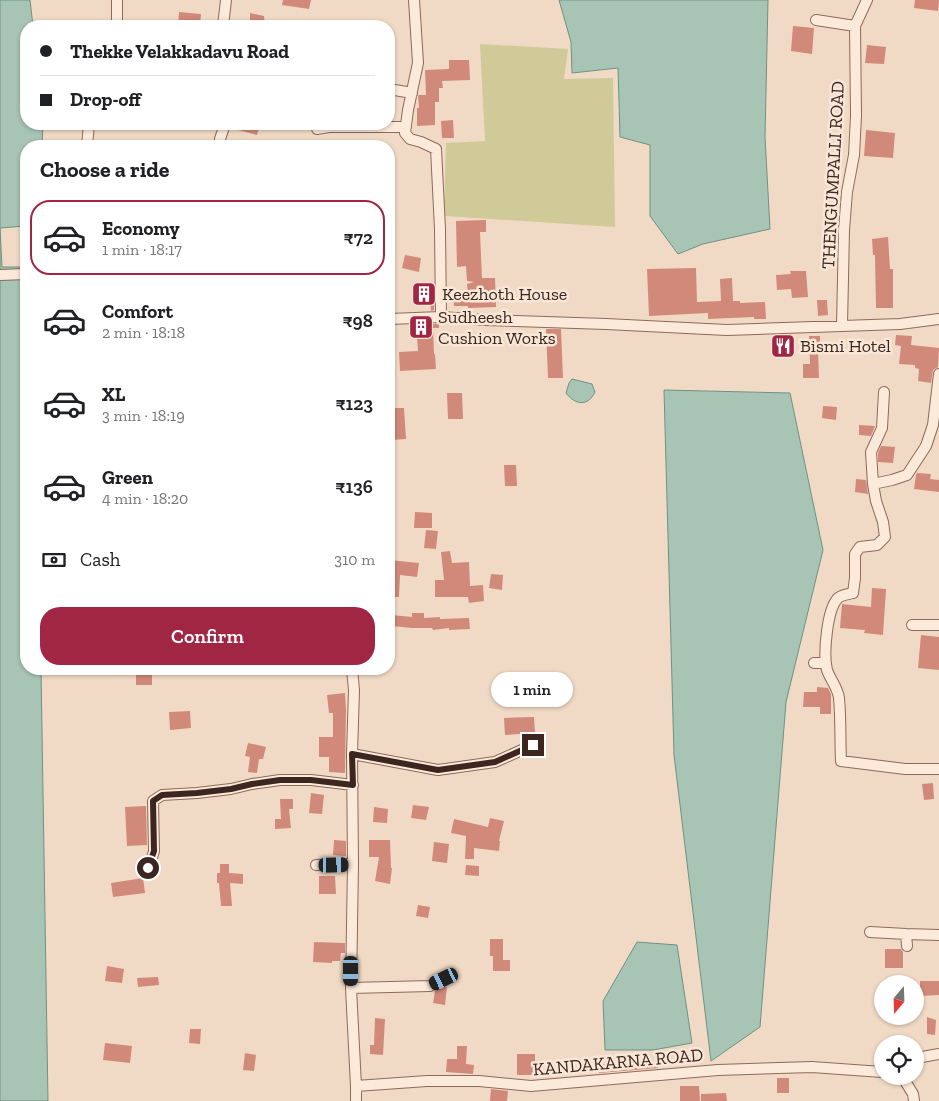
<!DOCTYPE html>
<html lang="en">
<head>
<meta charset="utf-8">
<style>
	body { margin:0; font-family:"Zilla Slab",serif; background:#f2f2f2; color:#202124; height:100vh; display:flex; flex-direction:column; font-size:19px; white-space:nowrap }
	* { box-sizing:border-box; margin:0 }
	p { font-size:16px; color:#757577 }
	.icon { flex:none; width:28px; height:28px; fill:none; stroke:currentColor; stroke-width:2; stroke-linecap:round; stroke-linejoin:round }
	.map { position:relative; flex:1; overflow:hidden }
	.sheet { position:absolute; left:20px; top:140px; width:375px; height:535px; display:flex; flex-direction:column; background:#fff; border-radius:20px; box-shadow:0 1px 4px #0004 }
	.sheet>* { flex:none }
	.hud { position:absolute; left:20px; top:20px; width:375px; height:110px; border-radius:20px; box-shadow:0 1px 4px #0004; display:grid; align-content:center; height:110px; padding:0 20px; background:#fff }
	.needle { width:32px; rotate:199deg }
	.controls { position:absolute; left:874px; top:975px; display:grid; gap:10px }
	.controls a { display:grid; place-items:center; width:50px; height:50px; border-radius:50%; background:#fff; box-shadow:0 1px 4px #0004; font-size:25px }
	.end { position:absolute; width:22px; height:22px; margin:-11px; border:6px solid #3d261f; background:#fff; box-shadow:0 0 0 2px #fff }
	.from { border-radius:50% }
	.bubble { position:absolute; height:35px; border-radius:18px; background:#fff; box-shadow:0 1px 4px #0004; font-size:16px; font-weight:600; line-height:35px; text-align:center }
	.car { position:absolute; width:15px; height:30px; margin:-15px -8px; border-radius:6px; box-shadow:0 0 4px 1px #0007; background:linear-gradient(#222 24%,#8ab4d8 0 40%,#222 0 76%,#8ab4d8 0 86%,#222 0) }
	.hud b { display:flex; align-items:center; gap:18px; height:48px; font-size:19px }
	.hud b+b { border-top:1px solid #e0e0e0 }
	.hud i { width:12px; height:12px; background:#202124 }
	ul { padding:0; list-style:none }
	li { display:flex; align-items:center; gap:15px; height:75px; margin:0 10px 8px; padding:0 10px; border:2px solid transparent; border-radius:20px }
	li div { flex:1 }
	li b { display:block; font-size:19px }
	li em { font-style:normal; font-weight:600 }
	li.active { border-color:#a02643 }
	li>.icon { width:45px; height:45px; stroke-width:1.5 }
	h2 { padding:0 20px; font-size:22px; line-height:60px }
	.pay { display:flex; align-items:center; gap:12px; height:55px; padding:0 20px; font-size:19px }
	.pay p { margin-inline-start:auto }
	.action { display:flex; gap:10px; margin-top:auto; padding:10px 20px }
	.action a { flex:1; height:58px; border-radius:20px; background:#a02643; color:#fff; font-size:20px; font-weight:600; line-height:58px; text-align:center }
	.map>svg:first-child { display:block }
	.green { fill:#d0ca98 }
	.water { fill:#a7c4b5; stroke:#6d9381 }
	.building { fill:#d18a79 }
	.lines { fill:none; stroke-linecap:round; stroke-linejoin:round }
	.street-casing { stroke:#8d6a5a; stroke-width:12 }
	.street { stroke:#fbe9da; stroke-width:10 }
	.route { stroke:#3d261f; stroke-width:6 }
	.labels { text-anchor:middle; stroke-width:5; stroke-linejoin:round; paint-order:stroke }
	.street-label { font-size:18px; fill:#3d261f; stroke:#f8e6d6 }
	.poi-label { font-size:18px; fill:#3d261f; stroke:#f8e6d6; text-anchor:start }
</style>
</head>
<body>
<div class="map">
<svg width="939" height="1101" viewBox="0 0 939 1101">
	<rect width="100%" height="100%" fill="#f1dac5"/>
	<path class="green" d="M480 44 568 49 564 79 613 78 615 227 444 216 446 143 485 141Z"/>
	<path class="water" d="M0 0H30L33 26H26V124H43L42 146H26V159H25L26 226 0 228Z
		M559 0H768L765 137 770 229 703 244 678 254 650 216V145L620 137 618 68 572 73 571 42Z
		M0 228 2 267H20L26 346V669H41L48 1101H0Z
		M572 379 592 384 595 392C588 407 575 405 566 393L569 383Z
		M664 390 790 393 823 550 786 702 760 1027 711 1061 674 755Z
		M637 942 677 945 692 1043 653 1050H605L603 1001Z"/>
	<path class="building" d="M283 0H311L309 9 282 5Z
		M915 0H939L938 11 914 8Z
		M179 12 201 14 200 26H178Z
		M250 13 264 16 265 26H250Z
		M793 26 814 28 812 54 791 51Z
		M867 45 886 47 884 64 865 63Z
		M449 60H469L470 80 442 81 443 88H439V102H435V125L417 126V108H419L418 95H426L425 70 449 69Z
		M453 120 454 138H442L441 121Z
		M232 124H260L257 135 231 128Z
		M866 130 895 133 893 158 864 156Z
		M486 220V232H480L482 278H495L496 307 468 308V306H454L453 295H468L467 284 474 282 467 281 466 266 457 267 456 221Z
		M888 237 890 269H893V308H876L875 255H873L872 239Z
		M405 255 421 258 419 272 402 268Z
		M696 268 697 302 721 301 720 279 732 278 733 301H740V303L765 302 766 319H754V317L708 319V313L649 316 647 269Z
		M790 271H806L808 297 792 298 791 289 777 290 776 275 791 274Z
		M434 286 433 295H434V310L431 311 430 299V300H415L413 288Z
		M817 300H827L828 315 818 316Z
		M439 324V328H433L434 354H435L436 369 400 371 399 352 418 351 416 326 409 325Z
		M546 329H561L563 378H548Z
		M896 335 912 336 911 345 939 348 938 367 933 370 931 383 918 381 919 369 915 368V365L899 364 901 346 895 345Z
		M776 336H789V357H776Z
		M809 336H820V351H818L819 378H803V364H810Z
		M447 393H462L463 419H448Z
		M823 406 837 407 836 420 822 418Z
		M389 408H404L406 439 391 440Z
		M859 425 875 426 871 436 859 435Z
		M881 446 895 447 893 463 878 462V453Z
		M504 465H516L517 486H505Z
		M917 473 931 474 930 479 939 480V492L914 489 916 475Z
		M856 479 866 480 868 494 855 492Z
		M415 512 432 513V528H414Z
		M426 530 438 531 436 549 424 548Z
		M450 551 452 563 469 562 470 586 483 585 484 601 469 603 468 597H435V580H444L441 552Z
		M389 560 419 563 417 577 400 575 399 597H389Z
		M491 574 503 575 502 590 489 588Z
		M872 588 886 589 883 635 864 633 865 630 840 628 842 604 871 607Z
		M412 613H424V618L440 617V619L469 618 470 629 449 630V628L433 630 432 628H412L391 626 392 615 412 617Z
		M921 635 939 637V670L918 668Z
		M136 669H152V685H136Z
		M817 687 828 688 831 694V714H820V707H803L804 692H817Z
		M345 693 346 710 345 773 329 772V757H319V737H333V713H329L327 695Z
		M190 711 191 728 170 730 169 712Z
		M534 717 535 733 505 735 504 718Z
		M248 743 266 747 263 759H259L257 773 248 772 250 757 245 756Z
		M933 783 934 799 924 800 922 784Z
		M311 793 324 795 322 814 309 813Z
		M280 799H293V809H289L291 828 275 829V819H281Z
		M413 805 429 807 426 820 411 818Z
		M146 806 147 845 127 846 125 807Z
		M374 807 388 809 387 823 373 822Z
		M490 818 504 821 499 841H500L499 851 474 848V859H465L466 836 451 833 454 819 488 827Z
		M334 840 346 841V856L333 855Z
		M369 840H390L391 868H392L390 884 375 881 379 857H369Z
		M434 842 449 844 447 863 432 861Z
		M220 864H229V873L243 874V884L230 883 232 906H221L219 883H217V873H220Z
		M466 865 479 866V876L465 875Z
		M319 876H335L336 894H319Z
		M143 878 145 893 113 897 111 883Z
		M418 905 430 907 428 918 416 916Z
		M490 939H503V960H510V971H493V956H490Z
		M314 942 345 943V953H341L340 961H332V963L313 962Z
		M885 949H901L903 952V968H885Z
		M107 966 124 969 122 983 105 981Z
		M158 977 159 985 138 987 137 978Z
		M920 981H939V995L920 996Z
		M444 987H447L445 1005 433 1003 435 991Z
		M927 1017 936 1020 935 1035 927 1034Z
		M375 1018 385 1019 383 1055 370 1054V1045H374Z
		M190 1029H201L200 1044 189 1043Z
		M105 1043 132 1046 130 1063 103 1060Z
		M457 1046H467L466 1064 474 1065 473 1074 446 1072 447 1059H457Z
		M245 1053 256 1055 254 1071 243 1070Z
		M517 1054H535V1075H517Z
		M631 1062V1064L658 1063V1068L599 1073V1064H619Z
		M777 1078H789V1093H777Z
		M680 1086H699L700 1101H680Z
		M491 1089 508 1091 507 1101H490Z
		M726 1093 727 1101H701V1094Z"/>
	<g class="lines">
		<defs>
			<path id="street" d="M414 0 418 63 408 110 405 133 410 139 421 142 436 149 440 229 441 317
				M816 20 855 26
				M117 26V0
				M223 26 226 0
				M389 89 412 93
				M317 129 329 127H406
				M87 146 89 124
				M219 146 220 139 225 124
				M0 275 26 274
				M389 319 441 317 485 320 606 324 727 330 900 324 939 319
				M842 326 844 230 847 192 854 155 856 116 855 26 867 0
				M884 392 882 428 871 452 873 484 876 501 883 522 885 537 877 545 860 547 855 554V578L853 593C848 594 842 595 838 598 827 609 823 654 827 670 830 679 838 688 839 698 841 719 840 740 841 761L905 769H939
				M873 484 892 480 907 475 926 446 933 425 939 374
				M912 625H939
				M814 663H826
				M352 669 354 690 352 754 353 864 351 988 356 1086V1101
				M352 754 438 770 495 762 533 745
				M316 865 353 864
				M149 868 154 851 153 801 162 795 197 793 231 789 252 784 280 780H311L353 785
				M870 932 906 934 939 935
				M906 934 907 946
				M351 988 430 986 444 979
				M915 1062 922 1057 939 1054
				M902 1076 913 1094 914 1101
				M356 1086 427 1081H479L531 1086 718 1070 812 1067 882 1072"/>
		</defs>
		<use href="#street" class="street-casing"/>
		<use href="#street" class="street"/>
	</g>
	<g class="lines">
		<path class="route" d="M148 868 154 851 153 801 162 795 197 793 231 789 252 784 280 780H311L353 785 352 754 438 770 495 762 533 745"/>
	</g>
	<defs>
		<symbol id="building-square" viewBox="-11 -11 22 22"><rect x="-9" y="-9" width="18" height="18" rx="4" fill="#a02643" stroke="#f8e6d6"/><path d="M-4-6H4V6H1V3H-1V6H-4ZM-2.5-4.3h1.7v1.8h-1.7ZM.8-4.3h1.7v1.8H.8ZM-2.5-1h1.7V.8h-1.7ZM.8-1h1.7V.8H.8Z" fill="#fff"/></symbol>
		<symbol id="restaurant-square" viewBox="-11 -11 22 22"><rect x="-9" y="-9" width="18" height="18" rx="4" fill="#a02643" stroke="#f8e6d6"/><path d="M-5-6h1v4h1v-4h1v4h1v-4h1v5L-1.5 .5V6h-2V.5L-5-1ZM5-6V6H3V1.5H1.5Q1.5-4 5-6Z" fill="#fff"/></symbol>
	</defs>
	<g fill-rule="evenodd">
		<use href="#building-square" x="410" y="280" width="28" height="28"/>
		<use href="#building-square" x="407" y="313" width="28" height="28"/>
		<use href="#restaurant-square" x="769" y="332" width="28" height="28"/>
	</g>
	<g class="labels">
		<g class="street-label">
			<text transform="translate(833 175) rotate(-87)" y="6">THENGUMPALLI ROAD</text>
			<text transform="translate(618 1062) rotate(-5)" y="6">KANDAKARNA ROAD</text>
		</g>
		<g class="poi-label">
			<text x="442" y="300">Keezhoth House</text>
			<text x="438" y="323">Sudheesh<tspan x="438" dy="21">Cushion Works</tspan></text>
			<text x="800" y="352">Bismi Hotel</text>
		</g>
	</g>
</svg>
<div class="controls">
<a><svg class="needle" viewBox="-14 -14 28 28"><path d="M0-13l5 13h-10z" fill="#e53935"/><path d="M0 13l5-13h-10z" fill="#757577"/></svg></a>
<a><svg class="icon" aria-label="locate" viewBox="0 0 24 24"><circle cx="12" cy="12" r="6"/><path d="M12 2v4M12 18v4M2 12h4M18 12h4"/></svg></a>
</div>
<i class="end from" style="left:148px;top:868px"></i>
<i class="end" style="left:533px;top:745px"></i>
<div class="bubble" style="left:491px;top:672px;width:82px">1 min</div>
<i class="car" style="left:334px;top:865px;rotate:89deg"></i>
<i class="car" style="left:351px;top:971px;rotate:180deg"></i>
<i class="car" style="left:444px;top:979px;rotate:244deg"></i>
<div class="hud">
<b><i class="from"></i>Thekke Velakkadavu Road</b>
<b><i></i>Drop-off</b>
</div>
<section class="sheet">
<h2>Choose a ride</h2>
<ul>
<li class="active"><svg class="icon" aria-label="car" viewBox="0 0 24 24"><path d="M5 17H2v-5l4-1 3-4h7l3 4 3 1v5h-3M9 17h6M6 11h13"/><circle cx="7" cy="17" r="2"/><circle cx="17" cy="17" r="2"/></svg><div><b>Economy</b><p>1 min · 18:17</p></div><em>₹72</em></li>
<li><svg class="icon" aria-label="car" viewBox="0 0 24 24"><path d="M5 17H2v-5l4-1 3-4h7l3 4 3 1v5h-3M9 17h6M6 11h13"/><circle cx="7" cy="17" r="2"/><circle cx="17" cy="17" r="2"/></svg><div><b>Comfort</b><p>2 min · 18:18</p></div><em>₹98</em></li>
<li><svg class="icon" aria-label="car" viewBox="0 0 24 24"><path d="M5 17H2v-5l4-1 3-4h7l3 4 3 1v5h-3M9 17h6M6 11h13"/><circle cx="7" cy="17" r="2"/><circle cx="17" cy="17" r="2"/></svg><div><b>XL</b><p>3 min · 18:19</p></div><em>₹123</em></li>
<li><svg class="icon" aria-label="car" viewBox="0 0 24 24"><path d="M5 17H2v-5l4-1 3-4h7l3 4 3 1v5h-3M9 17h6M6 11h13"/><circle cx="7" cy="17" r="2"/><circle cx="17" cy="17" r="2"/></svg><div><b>Green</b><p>4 min · 18:20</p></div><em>₹136</em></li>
</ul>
<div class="pay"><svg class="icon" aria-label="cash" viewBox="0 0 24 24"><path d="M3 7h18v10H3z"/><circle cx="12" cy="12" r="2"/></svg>Cash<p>310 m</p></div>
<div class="action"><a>Confirm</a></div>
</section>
</div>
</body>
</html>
